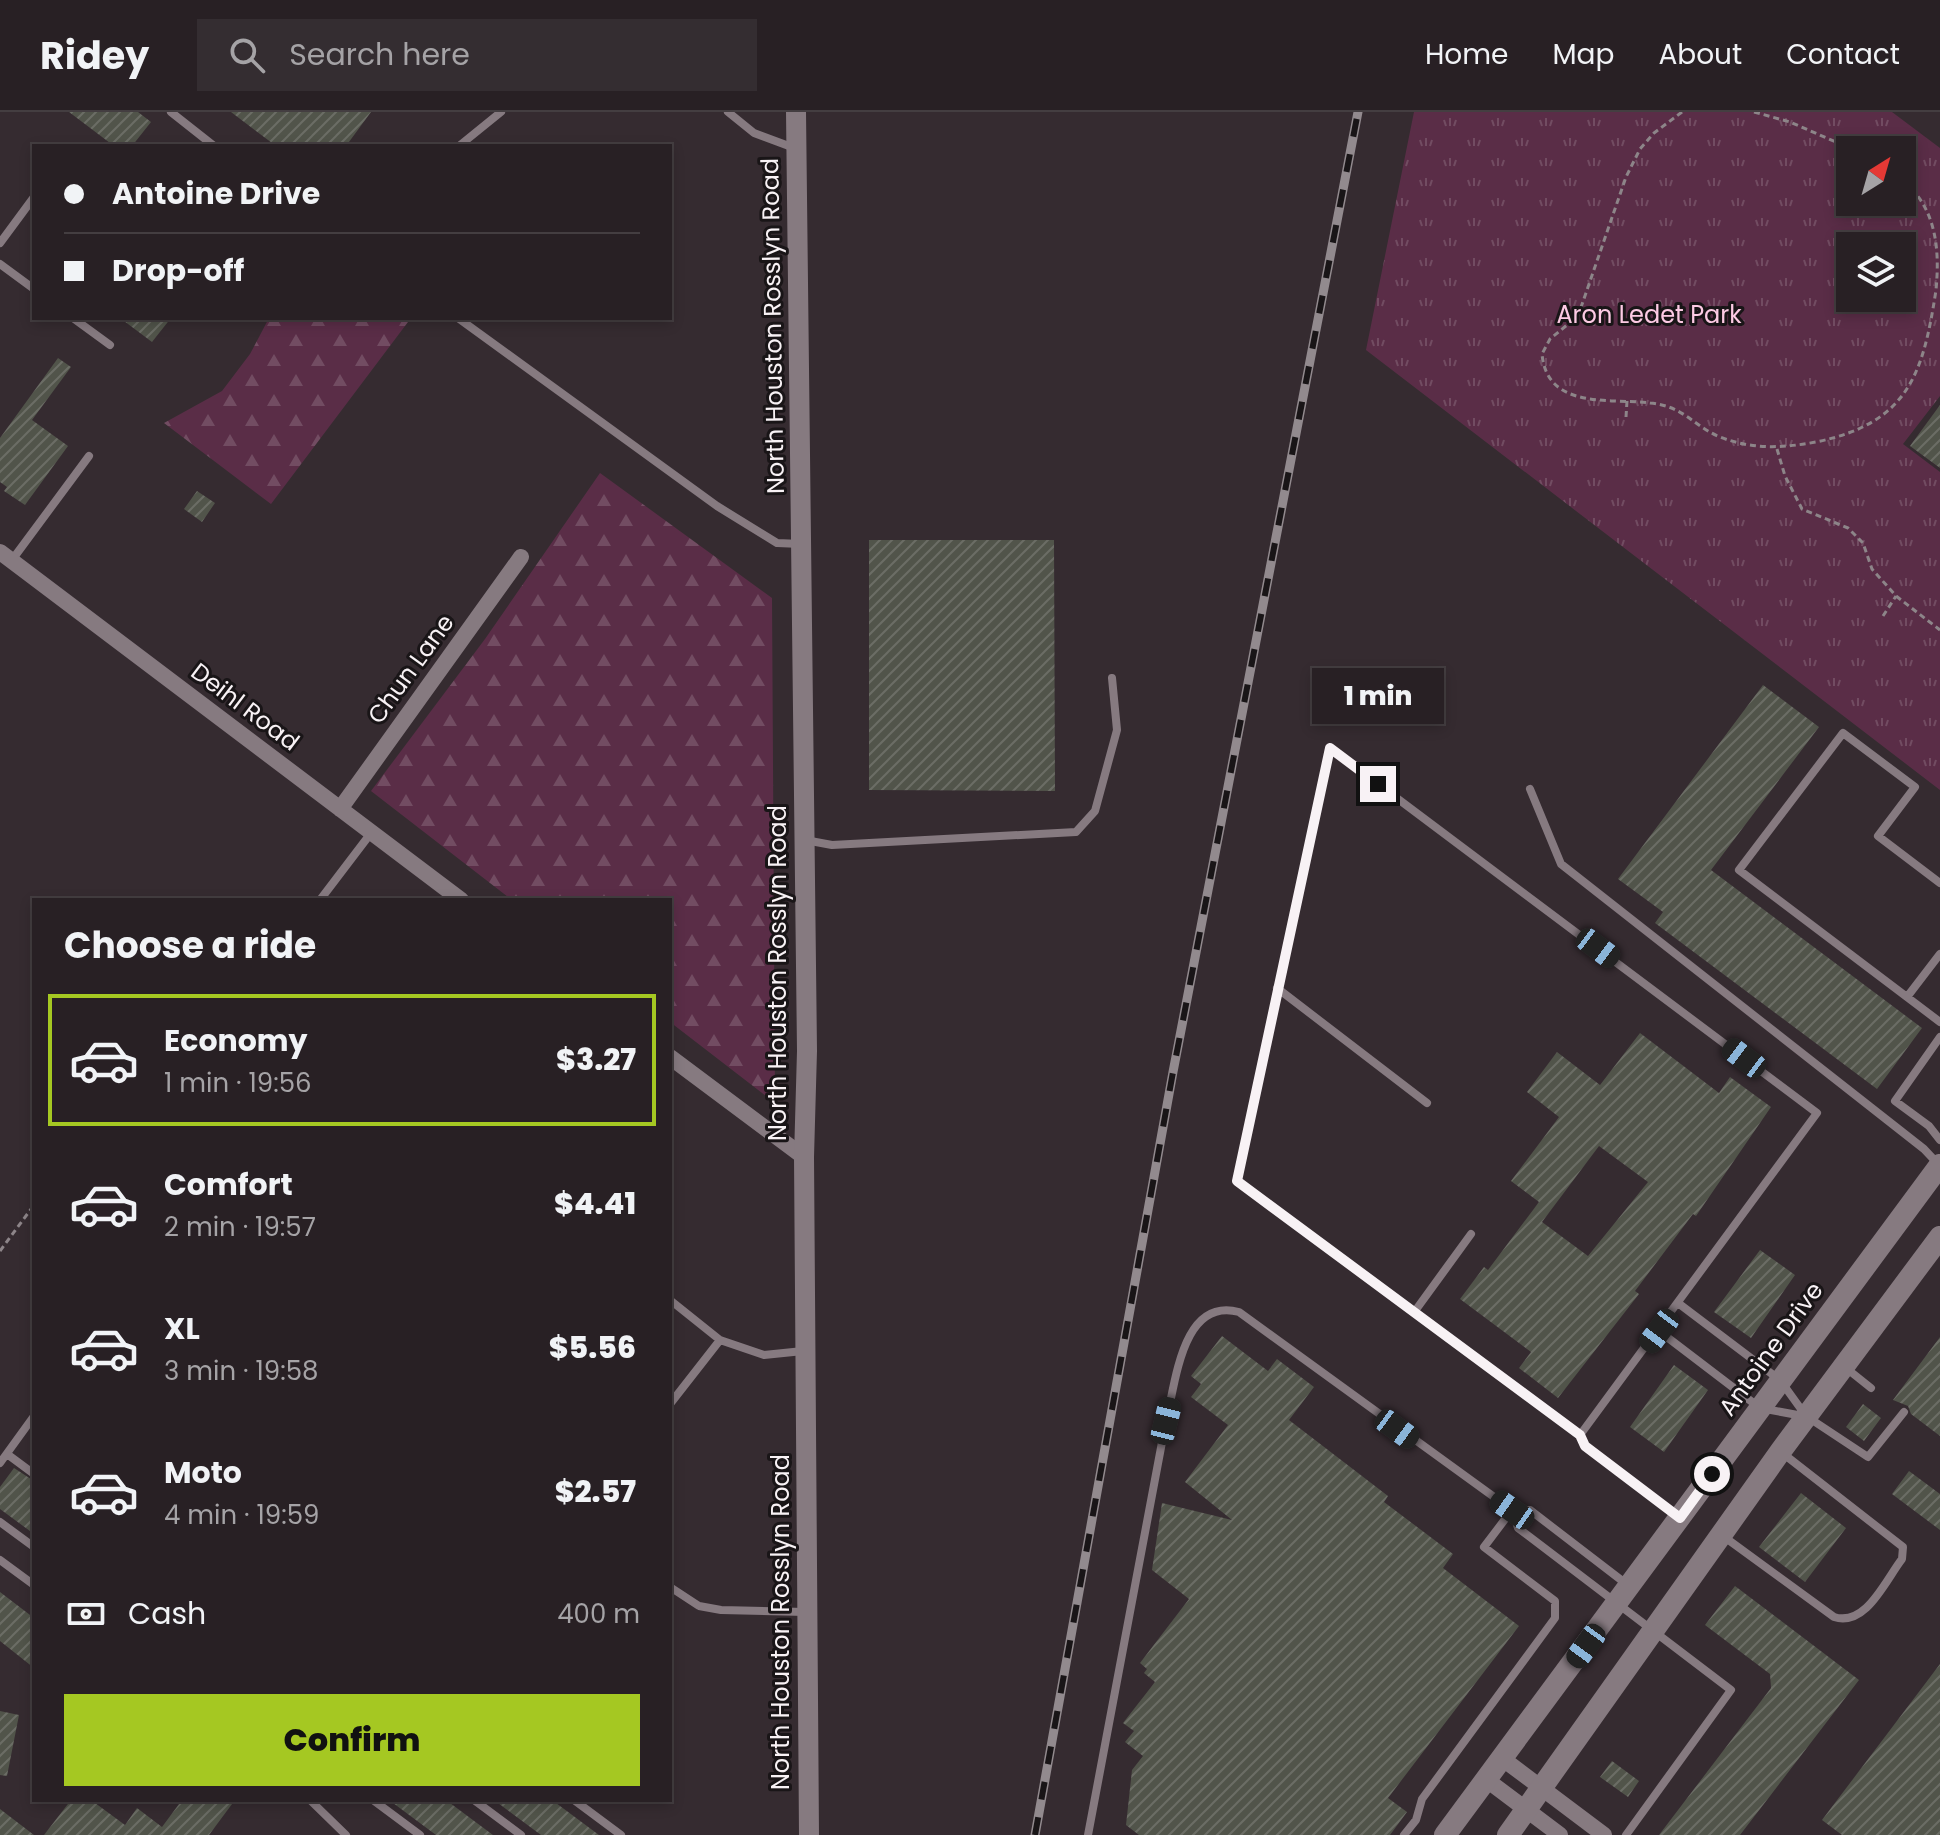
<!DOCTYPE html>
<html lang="en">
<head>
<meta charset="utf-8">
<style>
	body { margin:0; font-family:Poppins,sans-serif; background:#342d31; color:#f1f3f6; height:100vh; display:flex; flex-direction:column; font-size:30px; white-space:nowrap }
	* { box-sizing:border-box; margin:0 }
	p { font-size:26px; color:#a5a3a6 }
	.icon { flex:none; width:44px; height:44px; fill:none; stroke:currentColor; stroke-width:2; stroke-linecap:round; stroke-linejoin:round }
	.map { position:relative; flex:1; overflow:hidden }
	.drawer { position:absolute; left:32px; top:786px; width:640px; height:904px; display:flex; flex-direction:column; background:#282024; border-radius:0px; box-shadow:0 4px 12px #0003,0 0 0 2px #443e41 }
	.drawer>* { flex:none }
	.guide { position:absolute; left:32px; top:32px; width:640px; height:176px; border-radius:0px; box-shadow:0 4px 12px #0003,0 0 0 2px #443e41; display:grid; align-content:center; height:176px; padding:0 32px; background:#282024 }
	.needle { width:52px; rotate:37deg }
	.tools { position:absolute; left:1836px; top:24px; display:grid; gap:16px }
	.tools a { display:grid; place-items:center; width:80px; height:80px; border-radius:0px; background:#282024; box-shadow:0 4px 12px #0003,0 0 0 2px #443e41; font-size:40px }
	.end { position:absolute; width:36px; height:36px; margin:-18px; border:10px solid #f8f2f5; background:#111; box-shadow:0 0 0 4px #111 }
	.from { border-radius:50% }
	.bubble { position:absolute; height:56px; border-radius:0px; background:#282024; box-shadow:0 4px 12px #0003,0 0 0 2px #443e41; font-size:26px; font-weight:800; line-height:56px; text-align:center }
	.car { position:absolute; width:24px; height:48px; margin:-24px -12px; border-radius:10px; box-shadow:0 0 6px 2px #0007; background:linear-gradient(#222 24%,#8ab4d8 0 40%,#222 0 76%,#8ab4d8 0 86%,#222 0) }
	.guide b { display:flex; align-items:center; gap:28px; height:76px; font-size:30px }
	.guide b+b { border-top:2px solid #443e41 }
	.guide i { width:20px; height:20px; background:#f1f3f6 }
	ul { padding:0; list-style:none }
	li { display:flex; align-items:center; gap:24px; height:132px; margin:0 16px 12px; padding:0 16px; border:4px solid transparent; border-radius:0px }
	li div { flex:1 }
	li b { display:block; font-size:30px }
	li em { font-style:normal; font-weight:800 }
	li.active { border-color:#a5c822 }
	li>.icon { width:72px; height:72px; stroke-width:1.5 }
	h2 { padding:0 32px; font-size:36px; line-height:96px }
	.pay { display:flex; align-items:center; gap:20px; height:88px; padding:0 32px; font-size:30px }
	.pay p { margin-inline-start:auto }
	.cta { display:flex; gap:16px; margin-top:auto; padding:16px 32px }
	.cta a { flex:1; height:92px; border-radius:0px; background:#a5c822; color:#111; font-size:32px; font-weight:800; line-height:92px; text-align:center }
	header { display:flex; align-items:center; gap:48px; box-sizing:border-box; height:112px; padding:0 40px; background:#282024; border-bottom:2px solid #443e41 }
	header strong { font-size:38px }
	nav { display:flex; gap:44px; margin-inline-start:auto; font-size:28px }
	.search { width:560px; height:72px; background:#342d31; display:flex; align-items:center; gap:20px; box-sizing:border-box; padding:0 28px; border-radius:0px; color:#a5a3a6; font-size:30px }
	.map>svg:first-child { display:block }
	.forest { fill:url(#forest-firs) }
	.park { fill:url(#park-tufts); fill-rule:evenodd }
	.building { fill:url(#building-hatch); fill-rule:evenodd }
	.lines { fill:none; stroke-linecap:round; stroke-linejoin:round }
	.path { stroke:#8d8589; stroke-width:3; stroke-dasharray:6 4; stroke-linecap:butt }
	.service { stroke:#867a80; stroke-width:8 }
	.minor { stroke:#867a80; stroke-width:16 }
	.tertiary { stroke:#867a80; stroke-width:20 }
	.secondary { stroke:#867a80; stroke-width:22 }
	.rail-casing { stroke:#928a8e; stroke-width:9 }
	.rail { stroke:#191517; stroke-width:6; stroke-dasharray:18; stroke-linecap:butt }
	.route { stroke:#f8f2f5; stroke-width:10 }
	.labels { text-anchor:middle; stroke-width:6; stroke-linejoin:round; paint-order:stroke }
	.park-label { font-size:24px; fill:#fdcae4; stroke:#191517 }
	.street-label { font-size:24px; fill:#f8f2f5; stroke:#191517 }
</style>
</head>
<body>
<header>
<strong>Ridey</strong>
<div class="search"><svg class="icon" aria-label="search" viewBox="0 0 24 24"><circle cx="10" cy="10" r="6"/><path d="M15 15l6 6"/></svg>Search here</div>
<nav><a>Home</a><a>Map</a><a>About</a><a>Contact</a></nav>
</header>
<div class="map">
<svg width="1940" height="1723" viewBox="0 0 1940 1723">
	<defs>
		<pattern id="forest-firs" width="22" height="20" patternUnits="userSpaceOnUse" patternTransform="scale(2)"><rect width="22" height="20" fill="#5a2d47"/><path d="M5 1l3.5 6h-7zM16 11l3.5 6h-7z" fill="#724c62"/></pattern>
		<pattern id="park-tufts" width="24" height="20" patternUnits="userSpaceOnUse" patternTransform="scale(2)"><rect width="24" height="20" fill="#5a2d47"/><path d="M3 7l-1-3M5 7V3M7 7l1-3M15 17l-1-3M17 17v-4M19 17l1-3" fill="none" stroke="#724c62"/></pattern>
		<pattern id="building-hatch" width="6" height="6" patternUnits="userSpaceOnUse" patternTransform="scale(2)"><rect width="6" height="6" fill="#51544a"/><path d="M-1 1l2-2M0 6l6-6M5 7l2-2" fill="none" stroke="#6b6d65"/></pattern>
	</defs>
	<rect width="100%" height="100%" fill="#352b30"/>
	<path class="forest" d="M269 206H411L271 392 164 311 222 279 250 242Z
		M600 361 772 486 775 991 670 910V788H512L371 679 485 527Z"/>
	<path class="park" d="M1414 0H1892L1940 36V284L1903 332 1940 360V678L1366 238ZM1850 38H1902V90H1850ZM1850 134H1902V186H1850Z"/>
	<path class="building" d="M69 0H138L151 10 132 34H114Z
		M231 0H371L346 34H276Z
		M120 206H171L152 230Z
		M58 246 71 255 32 308 68 334 25 393 4 379 7 375 0 370V326Z
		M1940 293V356L1910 334Z
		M197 379 215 391 202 410 184 397Z
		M869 428H1054L1055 679 869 678Z
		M1763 573 1819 615 1711 758 1922 916 1877 977 1655 811 1663 800 1618 767Z
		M1640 921 1719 981 1730 965 1771 995 1696 1104 1693 1102 1635 1179 1639 1182 1558 1286 1519 1256 1531 1240 1460 1187 1484 1155 1488 1158 1539 1090 1511 1069 1559 1005 1527 980 1557 940 1600 973ZM1599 1034 1648 1070 1588 1144 1542 1110Z
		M1760 1138 1795 1163 1751 1226 1714 1200Z
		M1222 1224 1268 1259 1277 1247 1314 1275 1289 1308 1388 1384 1384 1390 1453 1442 1443 1456 1519 1514 1388 1686 1407 1700 1390 1723H1139L1126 1713 1132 1658 1143 1644 1125 1630 1134 1619 1123 1611 1155 1570 1144 1561 1147 1557 1140 1551 1189 1487 1152 1458 1162 1391 1232 1408 1185 1370 1228 1313 1191 1285 1201 1272 1191 1264Z
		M1940 1225V1324L1911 1302 1908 1294 1893 1288Z
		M1674 1253 1708 1278 1664 1340 1630 1315Z
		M1863 1292 1881 1306 1864 1329 1846 1315Z
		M14 1356 34 1369V1422L0 1397V1375Z
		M1909 1359 1940 1382V1418L1892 1382Z
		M1801 1381 1846 1416 1805 1470 1759 1435Z
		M1735 1474 1859 1568 1740 1723H1659L1771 1576 1770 1562 1705 1513Z
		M0 1480 34 1506V1556L0 1529Z
		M1940 1552V1723H1842L1822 1708Z
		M0 1599 19 1603 7 1664 0 1663Z
		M1612 1649 1639 1669 1628 1685 1600 1665Z
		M71 1688H91L125 1713 137 1696 162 1715 182 1688H235L209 1723H44Z
		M389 1688H446L493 1723H436Z
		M494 1688H552L599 1723H541Z
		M0 1697 34 1723H0Z"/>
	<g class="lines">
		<path class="path" d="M1682 0 1654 21 1640 37 1626 65 1578 204 1550 227 1542 242C1547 298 1610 286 1650 291 1684 294 1693 314 1720 325 1753 338 1783 336 1816 330 1908 311 1923 263 1936 178 1940 136 1936 95 1902 68
			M1754 0 1790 10 1854 38
			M1626 305 1627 289
			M1777 337 1785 364 1802 397 1848 416 1863 431 1872 457 1896 484 1940 518
			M1883 504 1896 484
			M0 1139 34 1093"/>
		<path class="service" d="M171 0 214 34
			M728 0 754 21 797 37
			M459 34 501 0
			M0 131 34 85
			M0 152 34 177
			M73 206 110 233
			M458 206 717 394 777 431 801 432
			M12 448 89 344
			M1530 677 1561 752 1924 1037 1939 1053
			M805 728 832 733 1076 720 1095 699 1117 618 1112 566
			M1940 771 1878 724 1915 675 1843 621 1739 758 1940 910
			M320 788 371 721
			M1277 876 1427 991
			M1907 885 1940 842
			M1940 925 1895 989 1929 1014 1940 1028
			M670 1188 720 1228
			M1678 1191 1780 1268 1806 1304 1868 1345 1904 1300
			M1415 1199 1471 1122
			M1659 1219 1760 1296 1803 1304
			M1846 1256 1871 1276
			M670 1292 720 1228 764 1243 803 1239
			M1580 1323 1817 1001 1330 636 1237 1069 1580 1323 1585 1334 1677 1404
			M7 1342 34 1362
			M0 1351 34 1304
			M0 1410 34 1435
			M1723 1424 1834 1505C1866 1515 1885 1469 1902 1447L1903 1435 1781 1340
			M0 1448 34 1473
			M670 1475 699 1494 721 1498 806 1500
			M310 1688 346 1723
			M373 1688 420 1723
			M474 1688 521 1723
			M574 1688 621 1723
			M1088 1723 1166 1309C1176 1270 1182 1185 1239 1200L1512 1398 1484 1435 1555 1489V1506L1422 1687 1416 1708 1404 1723
			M1626 1723 1731 1578 1518 1416 1512 1398H1530L1629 1474"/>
		<path class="minor" d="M0 440 461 788
			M340 697 521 445
			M670 945 804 1045
			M1503 1647 1604 1723
			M1487 1668 1560 1723"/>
		<path class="tertiary" d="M796 0 807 939 804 1045 809 1723"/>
		<path class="secondary" d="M1445 1723 1940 1053
			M1508 1723 1780 1340 1940 1125"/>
		<defs>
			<path id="rail" d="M1035 1723 1173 960 1358 0"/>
		</defs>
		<use href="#rail" class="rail-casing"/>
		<use href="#rail" class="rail"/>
	</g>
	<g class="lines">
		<path class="route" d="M1378 672 1330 636 1237 1069 1580 1323 1585 1334 1680 1406 1712 1362"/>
	</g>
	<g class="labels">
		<g class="park-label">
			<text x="1649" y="211">Aron Ledet Park</text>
		</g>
		<g class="street-label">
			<text transform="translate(773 214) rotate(-91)" y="8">North Houston Rosslyn Road</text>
			<text transform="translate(411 557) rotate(-54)" y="8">Chun Lane</text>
			<text transform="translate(245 595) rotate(37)" y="8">Deihl Road</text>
			<text transform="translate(778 861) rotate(-90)" y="8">North Houston Rosslyn Road</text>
			<text transform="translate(1771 1237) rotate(-54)" y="8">Antoine Drive</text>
			<text transform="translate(781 1510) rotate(-90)" y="8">North Houston Rosslyn Road</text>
		</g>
	</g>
</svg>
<div class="tools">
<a><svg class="needle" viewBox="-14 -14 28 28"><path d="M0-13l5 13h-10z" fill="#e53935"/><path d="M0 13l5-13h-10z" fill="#a5a3a6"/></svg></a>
<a><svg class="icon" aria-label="layers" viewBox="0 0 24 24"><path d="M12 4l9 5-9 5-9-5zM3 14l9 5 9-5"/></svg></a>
</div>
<i class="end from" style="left:1712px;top:1362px"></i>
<i class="end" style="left:1378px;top:672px"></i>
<div class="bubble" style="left:1312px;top:556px;width:132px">1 min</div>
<i class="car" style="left:1598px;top:836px;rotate:127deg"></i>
<i class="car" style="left:1744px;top:946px;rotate:307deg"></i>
<i class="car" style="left:1659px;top:1219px;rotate:217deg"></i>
<i class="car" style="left:1166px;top:1309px;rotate:14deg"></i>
<i class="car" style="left:1397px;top:1317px;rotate:126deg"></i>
<i class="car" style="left:1512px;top:1398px;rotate:305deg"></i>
<i class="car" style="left:1586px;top:1534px;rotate:216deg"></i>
<div class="guide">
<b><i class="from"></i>Antoine Drive</b>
<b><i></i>Drop-off</b>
</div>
<section class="drawer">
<h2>Choose a ride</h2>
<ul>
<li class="active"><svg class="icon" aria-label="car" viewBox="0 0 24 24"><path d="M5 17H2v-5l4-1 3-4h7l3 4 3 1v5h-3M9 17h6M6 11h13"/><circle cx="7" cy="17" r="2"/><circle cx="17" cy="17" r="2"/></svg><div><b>Economy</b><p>1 min · 19:56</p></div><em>$3.27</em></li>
<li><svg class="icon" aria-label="car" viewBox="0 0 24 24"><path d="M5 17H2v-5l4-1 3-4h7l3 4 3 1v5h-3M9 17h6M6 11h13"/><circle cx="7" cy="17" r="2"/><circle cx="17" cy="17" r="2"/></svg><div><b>Comfort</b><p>2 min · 19:57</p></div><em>$4.41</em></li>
<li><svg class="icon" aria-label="car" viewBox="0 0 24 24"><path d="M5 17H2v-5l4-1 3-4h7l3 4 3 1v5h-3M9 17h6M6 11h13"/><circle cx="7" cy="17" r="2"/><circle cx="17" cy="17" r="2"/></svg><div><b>XL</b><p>3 min · 19:58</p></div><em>$5.56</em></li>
<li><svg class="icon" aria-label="car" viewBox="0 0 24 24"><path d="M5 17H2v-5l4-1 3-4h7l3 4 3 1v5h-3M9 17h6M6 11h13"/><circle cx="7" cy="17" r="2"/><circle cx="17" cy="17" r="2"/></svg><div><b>Moto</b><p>4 min · 19:59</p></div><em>$2.57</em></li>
</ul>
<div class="pay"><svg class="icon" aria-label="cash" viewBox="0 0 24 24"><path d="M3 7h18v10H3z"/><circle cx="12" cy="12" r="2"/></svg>Cash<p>400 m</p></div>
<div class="cta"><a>Confirm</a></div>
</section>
</div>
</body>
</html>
